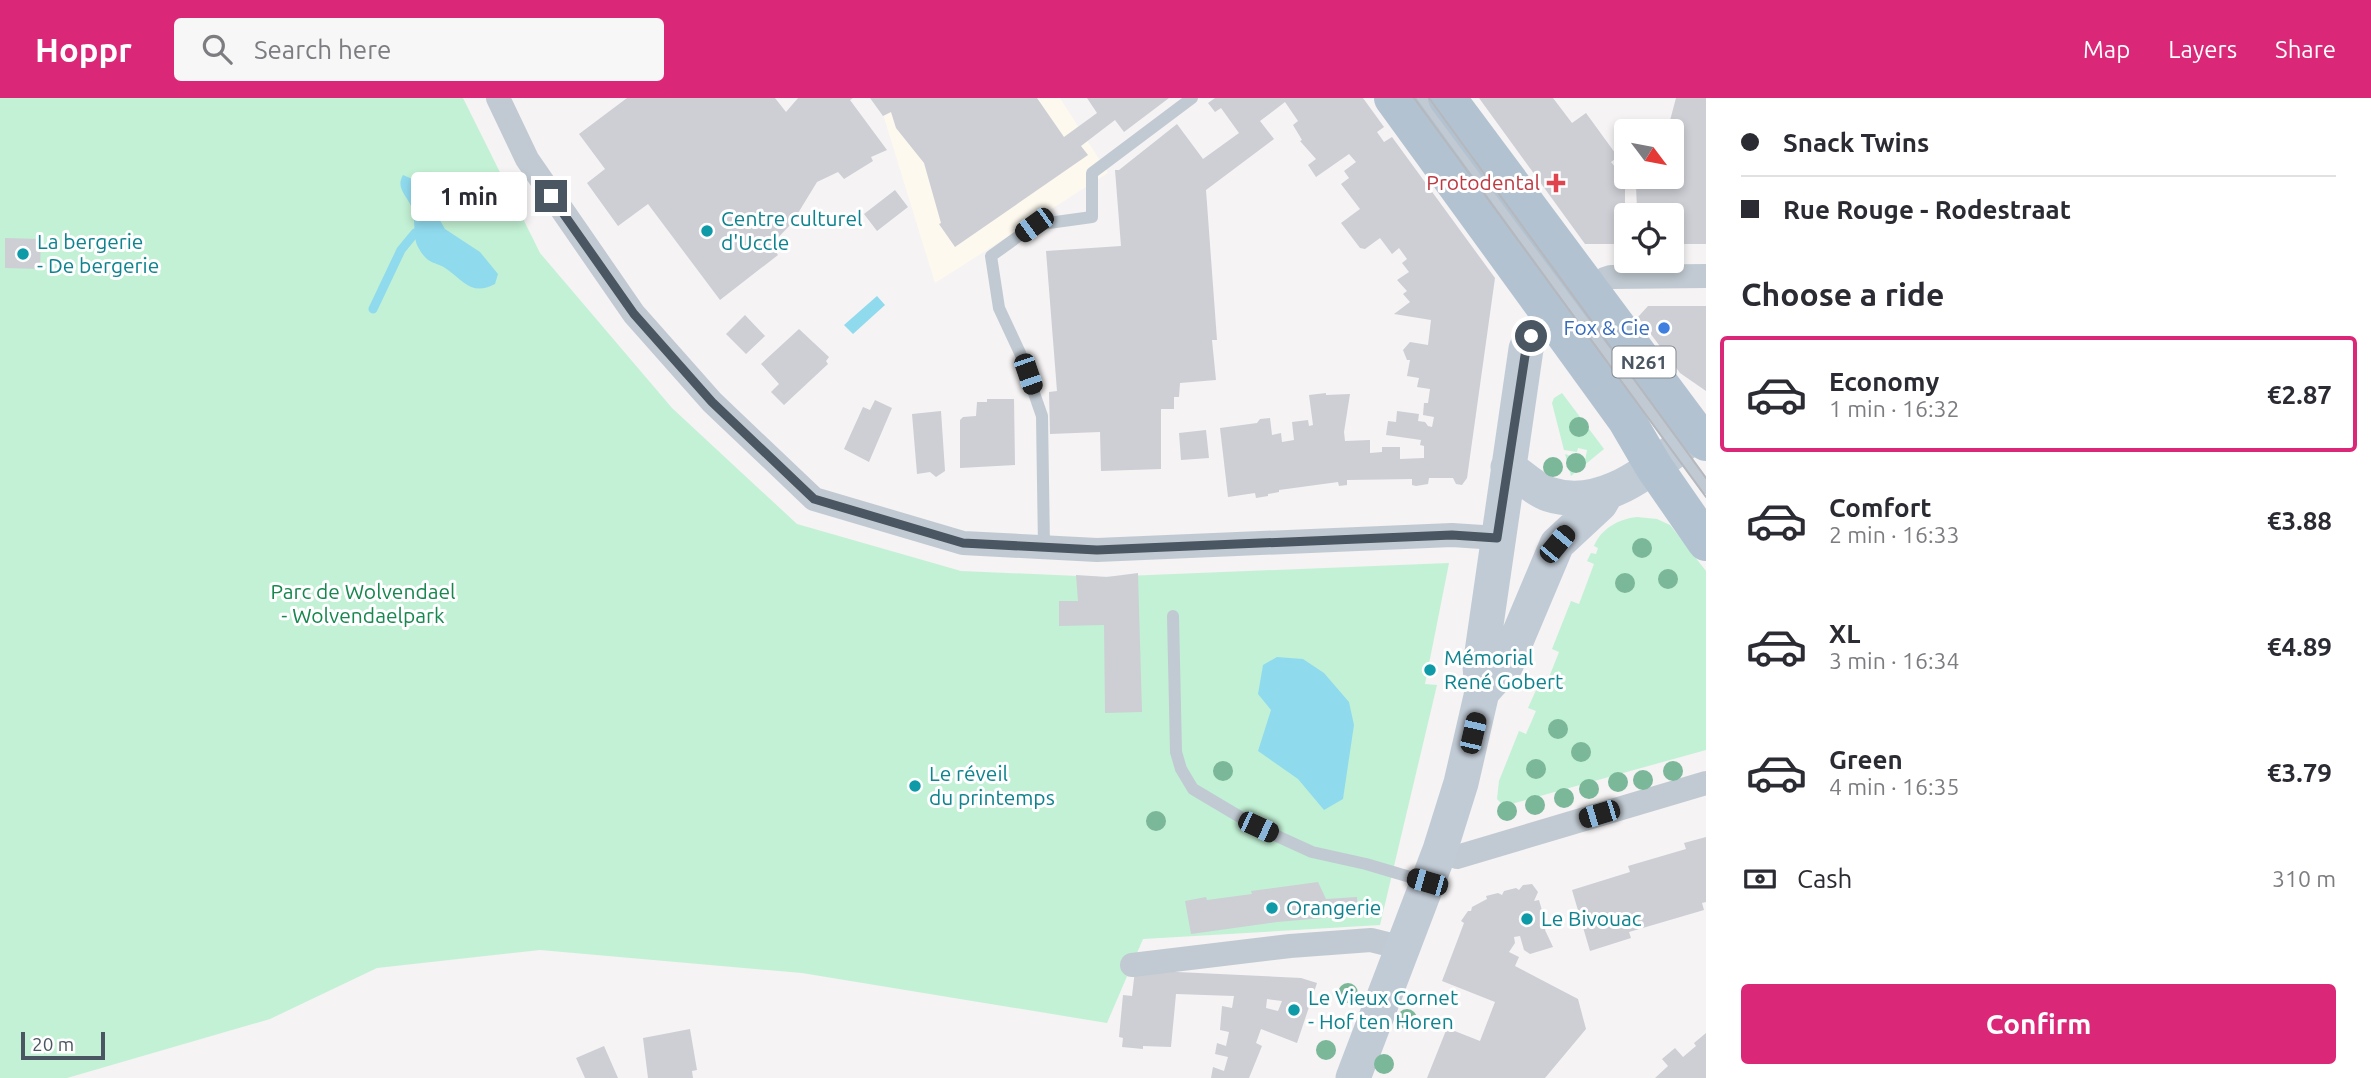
<!DOCTYPE html>
<html lang="en">
<head>
<meta charset="utf-8">
<style>
	body { margin:0; font-family:Ubuntu,sans-serif; background:#f7f7f7; color:#2b2b33; height:100vh; display:flex; flex-direction:column; font-size:26px; white-space:nowrap }
	* { box-sizing:border-box; margin:0 }
	p { font-size:23px; color:#7c7c81 }
	.icon { flex:none; width:38px; height:38px; fill:none; stroke:currentColor; stroke-width:2; stroke-linecap:round; stroke-linejoin:round }
	.map { position:relative; flex:1; overflow:hidden }
	.details { display:flex; flex-direction:column; background:#fff; width:665px }
	.details>* { flex:none }
	.banner { display:grid; align-content:center; height:154px; padding:0 35px; background:#fff }
	.needle { width:46px; rotate:122deg }
	.buttons { position:absolute; left:1614px; top:21px; display:grid; gap:14px }
	.buttons a { display:grid; place-items:center; width:70px; height:70px; border-radius:7px; background:#fff; box-shadow:0 4px 10px #0003; font-size:35px }
	.scale { position:absolute; left:21px; bottom:18px; width:84px; box-sizing:border-box; padding-left:7px; border:4px solid #4a5661; border-top:0; font-size:19px; line-height:24px; white-space:nowrap; color:#4a5661; -webkit-text-stroke:5px #fff; paint-order:stroke }
	.end { position:absolute; width:32px; height:32px; margin:-16px; border:9px solid #4a5661; background:#fff; box-shadow:0 0 0 4px #fff }
	.from { border-radius:50% }
	.bubble { position:absolute; height:49px; border-radius:7px; background:#fff; box-shadow:0 4px 10px #0003; font-size:23px; font-weight:700; line-height:49px; text-align:center }
	.car { position:absolute; width:21px; height:42px; margin:-21px -10px; border-radius:9px; box-shadow:0 0 5px 2px #0007; background:linear-gradient(#222 24%,#8ab4d8 0 40%,#222 0 76%,#8ab4d8 0 86%,#222 0) }
	.banner b { display:flex; align-items:center; gap:24px; height:66px; font-size:26px }
	.banner b+b { border-top:2px solid #e1e1e2 }
	.banner i { width:18px; height:18px; background:#2b2b33 }
	ul { padding:0; list-style:none }
	li { display:flex; align-items:center; gap:21px; height:116px; margin:0 14px 10px; padding:0 21px; border:4px solid transparent; border-radius:7px }
	li div { flex:1 }
	li b { display:block; font-size:26px }
	li em { font-style:normal; font-weight:700 }
	li.on { border-color:#db2777 }
	li>.icon { width:63px; height:63px; stroke-width:1.5 }
	h2 { padding:0 35px; font-size:32px; line-height:84px }
	.pay { display:flex; align-items:center; gap:18px; height:77px; padding:0 35px; font-size:26px }
	.pay p { margin-inline-start:auto }
	.cta { display:flex; gap:14px; margin-top:auto; padding:14px 35px }
	.cta a { flex:1; height:80px; border-radius:7px; background:#db2777; color:#fff; font-size:28px; font-weight:700; line-height:80px; text-align:center }
	header { display:flex; align-items:center; gap:42px; box-sizing:border-box; height:98px; padding:0 35px; background:#db2777; color:#fff }
	header strong { font-size:33px }
	nav { display:flex; gap:38px; margin-inline-start:auto; font-size:24px }
	.search { width:490px; height:63px; background:#f7f7f7; display:flex; align-items:center; gap:18px; box-sizing:border-box; padding:0 24px; border-radius:7px; color:#7c7c81; font-size:26px }
	main { display:flex; flex:1; min-height:0 }
	.map>svg:first-child { display:block }
	.commercial { fill:#fdf9ef }
	.green { fill:#c3f1d5 }
	.water { fill:#90daee }
	.lines { fill:none; stroke-linecap:round; stroke-linejoin:round }
	.stream { stroke:#90daee; stroke-width:9 }
	.building { fill:#cdcfd5; fill-rule:evenodd }
	.service { stroke:#c1cad2; stroke-width:12 }
	.minor { stroke:#c1cad2; stroke-width:24 }
	.secondary { stroke:#c1cbd6; stroke-width:35 }
	.primary { stroke:#b3c2d1; stroke-width:38 }
	.tram { stroke:#b5b8bd; stroke-width:2 }
	.tree { fill:#7bb799 }
	.route { stroke:#4a5661; stroke-width:9 }
	.health-dot { fill:#e0444e; stroke:#fff; stroke-width:2.5 }
	.culture-dot { fill:#0f9aa8; stroke:#fff; stroke-width:2.5 }
	.shop-dot { fill:#3f7fe0; stroke:#fff; stroke-width:2.5 }
	.labels { text-anchor:middle; stroke-width:6; stroke-linejoin:round; paint-order:stroke }
	.shield { fill:#fff; stroke:#808990; stroke-width:2 }
	.shield-label { font-size:19px; font-weight:bold; fill:#4a5661 }
	.health-label { font-size:21px; fill:#be3a42; stroke:#fff; text-anchor:end }
	.culture-label { font-size:21px; fill:#0d838f; stroke:#fff; text-anchor:start }
	.shop-label { font-size:21px; fill:#366cbe; stroke:#fff; text-anchor:end }
	.park-label { font-size:21px; fill:#17864f; stroke:#fff }
</style>
</head>
<body>
<header>
<strong>Hoppr</strong>
<div class="search"><svg class="icon" aria-label="search" viewBox="0 0 24 24"><circle cx="10" cy="10" r="6"/><path d="M15 15l6 6"/></svg>Search here</div>
<nav><a>Map</a><a>Layers</a><a>Share</a></nav>
</header>
<main>
<div class="map">
<svg width="1706" height="980" viewBox="0 0 1706 980">
	<rect width="100%" height="100%" fill="#f5f3f3"/>
	<path class="commercial" d="M878 0H1060L1108 75 935 185Z"/>
	<path class="green" d="M0 0H463L540 155 672 310 797 426 961 473 1101 479 1449 465 1425 586 1437 587 1380 827 1143 841 1107 925 802 875 540 852 377 870 270 921 67 980H0Z
		M1562 295 1604 351 1571 378 1565 356 1585 363 1587 352 1578 350 1577 354 1564 352 1552 305 1554 300Z
		M1637 419 1657 421 1670 427 1706 473V652L1504 708 1497 701 1499 683 1519 633 1526 636 1536 613 1528 610 1537 590 1544 592 1559 554 1552 551 1571 503 1579 506 1594 466 1587 463 1591 455 1596 456 1598 450 1594 448C1601 431 1618 421 1637 419Z"/>
	<path class="water" d="M403 77 417 83 445 131 480 154 498 176 495 186C473 198 464 184 448 172 435 162 429 169 418 149 412 137 417 119 410 106 405 96 396 89 403 77Z
		M877 198 885 207 853 236 844 227Z
		M1277 559 1303 561 1324 575 1349 604 1354 627 1343 701 1324 712 1298 681 1258 653 1271 612 1258 596 1263 567Z"/>
	<g class="lines">
		<path class="stream" d="M373 211 401 152 415 135"/>
	</g>
	<path class="building" d="M627 0H775L786 14 798 0H853L850 2 887 52 871 59 873 63 844 81 838 74 817 84 792 125 771 147 778 157 720 202 648 106 618 128 587 85 605 71 579 36Z
		M870 0H1037L1064 39 1097 15 1087 0H1169L1124 34 1115 22 1081 48 1088 57 955 149 939 126 941 125 924 65 896 30 891 14 883 18Z
		M1215 0H1363L1384 29 1377 34 1384 44 1392 39 1495 180 1467 380 1462 387 1456 386 1453 380H1429L1428 386 1416 388 1412 387V381L1347 382V387L1339 388 1338 384 1279 392V394L1268 396V398L1256 400 1255 395 1228 399 1220 330 1257 325 1260 321 1270 320 1272 337 1281 335 1282 344 1294 342 1292 324 1308 322 1309 328 1313 327 1309 297 1326 295V297L1350 296 1344 334 1345 343 1370 342V355L1382 354V349H1400V361L1424 360V348L1420 347 1421 342 1386 337 1388 323 1396 324 1397 313 1419 316 1418 323 1425 324 1428 328 1432 329 1434 319 1423 317 1424 305H1428L1430 291 1417 289 1419 280 1407 278 1410 262H1407L1403 252 1410 244 1428 247 1431 222 1394 216 1410 204 1403 196 1407 193 1397 182 1409 174 1402 165 1407 161 1399 150 1392 156 1380 140 1365 151 1360 150 1341 125 1360 111 1341 86 1349 80 1344 73 1356 64 1349 56 1316 79 1308 67 1316 61 1300 43 1302 42 1293 27 1298 23 1285 4 1260 23 1274 41 1206 92 1217 242H1212L1216 282 1180 285 1179 299H1174V311H1161V371L1101 373 1100 334 1050 336 1049 294 1057 293 1046 153 1121 148 1115 72H1119L1177 26 1203 61 1239 35 1221 10 1215 14 1208 5Z
		M1479 0H1553L1572 25 1586 15 1618 59 1611 64 1628 85 1625 87V112L1637 111 1636 88 1662 89V79H1671V33H1662V27L1668 30 1676 0H1706V146H1671V117H1626V146H1585Z
		M895 92 908 109 877 133 864 116Z
		M5 140 41 141 40 171 5 170Z
		M1648 208H1706V293L1680 275 1638 219Z
		M745 217 765 238 746 256 726 236Z
		M799 231 829 259 826 263 828 266 784 307 771 294 779 286 761 266Z
		M987 301H1014L1015 367 960 370V322L963 319 976 318 977 304H987Z
		M875 302 892 310 869 364 844 351 863 309 870 312Z
		M941 313 945 373 936 379 930 374 917 376 912 316Z
		M1206 332 1209 360 1181 362 1179 335Z
		M1138 475 1142 614 1105 615 1104 527 1059 528V503H1078L1076 477 1107 479Z
		M1706 739V804L1702 805 1704 812 1629 834 1631 840 1590 853 1572 792 1630 774 1628 768 1686 751 1684 745Z
		M1318 784 1326 801 1357 799 1358 817 1277 824 1191 836 1185 803 1206 799 1207 802 1252 796 1251 793Z
		M1532 786 1538 794 1534 803 1539 802 1543 816 1541 817V820L1548 825 1545 832 1553 849 1530 856 1524 852 1520 838 1514 839 1515 845 1509 854 1519 859 1515 868 1578 901 1586 931 1545 980H1427L1447 930 1480 943 1495 904 1442 883 1464 825 1461 823 1468 813H1471L1472 809 1487 801 1486 798 1498 795 1502 797 1504 793 1516 790 1519 792 1523 787Z
		M1135 872 1301 880 1317 885 1297 945 1261 931 1256 945 1262 948 1249 980H1211L1213 969 1224 973 1228 959 1215 956 1217 945 1226 948 1229 934 1220 932 1222 908 1232 910 1234 898 1176 896 1171 949 1143 948V951L1122 949 1123 940 1119 939 1123 897 1132 898ZM1267 901 1282 903 1278 913 1266 910Z
		M690 931 697 972 692 973 693 980H648L643 940Z
		M1706 935V980H1655L1668 968 1662 961 1675 950 1683 959 1696 948 1694 945Z
		M604 948 618 980H585L576 960Z"/>
	<g class="lines">
		<path class="service" d="M1421 0 1706 390
			M1044 449 1042 318 1020 255 999 210 991 158 1034 127 1092 119V75L1192 0
			M1173 518 1176 654 1181 671 1193 691 1257 729 1312 754 1366 766 1427 784"/>
		<path class="minor" d="M498 0 527 61 634 216 712 304 814 401 963 445 1097 452 1452 437 1497 440
			M1591 192 1605 181 1611 179 1706 178
			M1440 752 1457 759 1706 685
			M1132 867 1290 848 1371 842 1403 850"/>
		<path class="secondary" d="M1508 369C1520 377 1534 391 1548 396 1606 415 1653 367 1697 336
			M1482 594 1506 567 1557 446 1600 406 1606 396
			M1353 980 1440 752 1461 685 1482 594 1480 568 1526 251 1531 238 1591 192"/>
		<path class="primary" d="M1393 0 1626 321 1654 369 1706 444
			M1447 0 1697 336 1706 344"/>
		<path class="tram" d="M1414 0 1706 399
			M1429 0 1706 380"/>
	</g>
	<g class="tree">
		<circle cx="1579" cy="329" r="10"/>
		<circle cx="1576" cy="365" r="10"/>
		<circle cx="1553" cy="369" r="10"/>
		<circle cx="1642" cy="450" r="10"/>
		<circle cx="1668" cy="481" r="10"/>
		<circle cx="1625" cy="485" r="10"/>
		<circle cx="1558" cy="631" r="10"/>
		<circle cx="1581" cy="654" r="10"/>
		<circle cx="1536" cy="671" r="10"/>
		<circle cx="1223" cy="673" r="10"/>
		<circle cx="1673" cy="673" r="10"/>
		<circle cx="1643" cy="682" r="10"/>
		<circle cx="1618" cy="684" r="10"/>
		<circle cx="1589" cy="691" r="10"/>
		<circle cx="1564" cy="700" r="10"/>
		<circle cx="1535" cy="707" r="10"/>
		<circle cx="1507" cy="713" r="10"/>
		<circle cx="1156" cy="723" r="10"/>
		<circle cx="1348" cy="895" r="10"/>
		<circle cx="1407" cy="921" r="10"/>
		<circle cx="1326" cy="952" r="10"/>
		<circle cx="1384" cy="966" r="10"/>
	</g>
	<g class="lines">
		<path class="route" d="M551 98 634 216 712 304 814 401 963 445 1097 452 1452 437 1497 440 1526 251 1531 238"/>
	</g>
	<path class="health-dot" d="M1552.5 74.5h7v7h7v7h-7v7h-7v-7h-7v-7h7z"/>
	<g class="culture-dot">
		<circle cx="707" cy="133" r="7"/>
		<circle cx="23" cy="156" r="7"/>
		<circle cx="1430" cy="572" r="7"/>
		<circle cx="915" cy="688" r="7"/>
		<circle cx="1272" cy="810" r="7"/>
		<circle cx="1527" cy="821" r="7"/>
		<circle cx="1294" cy="912" r="7"/>
	</g>
	<circle class="shop-dot" cx="1664" cy="230" r="7"/>
	<g class="labels">
		<rect class="shield" x="1612.5" y="248.5" width="63" height="31" rx="5"/>
		<g class="shield-label">
			<text x="1644" y="271">N261</text>
		</g>
		<g class="health-label">
			<text x="1540" y="92">Protodental</text>
		</g>
		<g class="culture-label">
			<text x="721" y="128">Centre culturel<tspan x="721" dy="24">d'Uccle</tspan></text>
			<text x="37" y="151">La bergerie<tspan x="37" dy="24">- De bergerie</tspan></text>
			<text x="1444" y="567">Mémorial<tspan x="1444" dy="24">René Gobert</tspan></text>
			<text x="929" y="683">Le réveil<tspan x="929" dy="24">du printemps</tspan></text>
			<text x="1286" y="817">Orangerie</text>
			<text x="1541" y="828">Le Bivouac</text>
			<text x="1308" y="907">Le Vieux Cornet<tspan x="1308" dy="24">- Hof ten Horen</tspan></text>
		</g>
		<g class="shop-label">
			<text x="1650" y="237">Fox &amp; Cie</text>
		</g>
		<g class="park-label">
			<text x="363" y="501">Parc de Wolvendael<tspan x="363" dy="24">- Wolvendaelpark</tspan></text>
		</g>
	</g>
</svg>
<div class="buttons">
<a><svg class="needle" viewBox="-14 -14 28 28"><path d="M0-13l5 13h-10z" fill="#e53935"/><path d="M0 13l5-13h-10z" fill="#7c7c81"/></svg></a>
<a><svg class="icon" aria-label="locate" viewBox="0 0 24 24"><circle cx="12" cy="12" r="6"/><path d="M12 2v4M12 18v4M2 12h4M18 12h4"/></svg></a>
</div>
<div class="scale">20 m</div>
<i class="end from" style="left:1531px;top:238px"></i>
<i class="end" style="left:551px;top:98px"></i>
<div class="bubble" style="left:411px;top:74px;width:116px">1 min</div>
<i class="car" style="left:1034px;top:127px;rotate:234deg"></i>
<i class="car" style="left:1028px;top:276px;rotate:161deg"></i>
<i class="car" style="left:1557px;top:446px;rotate:40deg"></i>
<i class="car" style="left:1473px;top:635px;rotate:13deg"></i>
<i class="car" style="left:1599px;top:716px;rotate:253deg"></i>
<i class="car" style="left:1258px;top:729px;rotate:115deg"></i>
<i class="car" style="left:1427px;top:784px;rotate:286deg"></i>
</div>
<section class="details">
<div class="banner">
<b><i class="from"></i>Snack Twins</b>
<b><i></i>Rue Rouge - Rodestraat</b>
</div>
<h2>Choose a ride</h2>
<ul>
<li class="on"><svg class="icon" aria-label="car" viewBox="0 0 24 24"><path d="M5 17H2v-5l4-1 3-4h7l3 4 3 1v5h-3M9 17h6M6 11h13"/><circle cx="7" cy="17" r="2"/><circle cx="17" cy="17" r="2"/></svg><div><b>Economy</b><p>1 min · 16:32</p></div><em>€2.87</em></li>
<li><svg class="icon" aria-label="car" viewBox="0 0 24 24"><path d="M5 17H2v-5l4-1 3-4h7l3 4 3 1v5h-3M9 17h6M6 11h13"/><circle cx="7" cy="17" r="2"/><circle cx="17" cy="17" r="2"/></svg><div><b>Comfort</b><p>2 min · 16:33</p></div><em>€3.88</em></li>
<li><svg class="icon" aria-label="car" viewBox="0 0 24 24"><path d="M5 17H2v-5l4-1 3-4h7l3 4 3 1v5h-3M9 17h6M6 11h13"/><circle cx="7" cy="17" r="2"/><circle cx="17" cy="17" r="2"/></svg><div><b>XL</b><p>3 min · 16:34</p></div><em>€4.89</em></li>
<li><svg class="icon" aria-label="car" viewBox="0 0 24 24"><path d="M5 17H2v-5l4-1 3-4h7l3 4 3 1v5h-3M9 17h6M6 11h13"/><circle cx="7" cy="17" r="2"/><circle cx="17" cy="17" r="2"/></svg><div><b>Green</b><p>4 min · 16:35</p></div><em>€3.79</em></li>
</ul>
<div class="pay"><svg class="icon" aria-label="cash" viewBox="0 0 24 24"><path d="M3 7h18v10H3z"/><circle cx="12" cy="12" r="2"/></svg>Cash<p>310 m</p></div>
<div class="cta"><a>Confirm</a></div>
</section>
</main>
</body>
</html>
